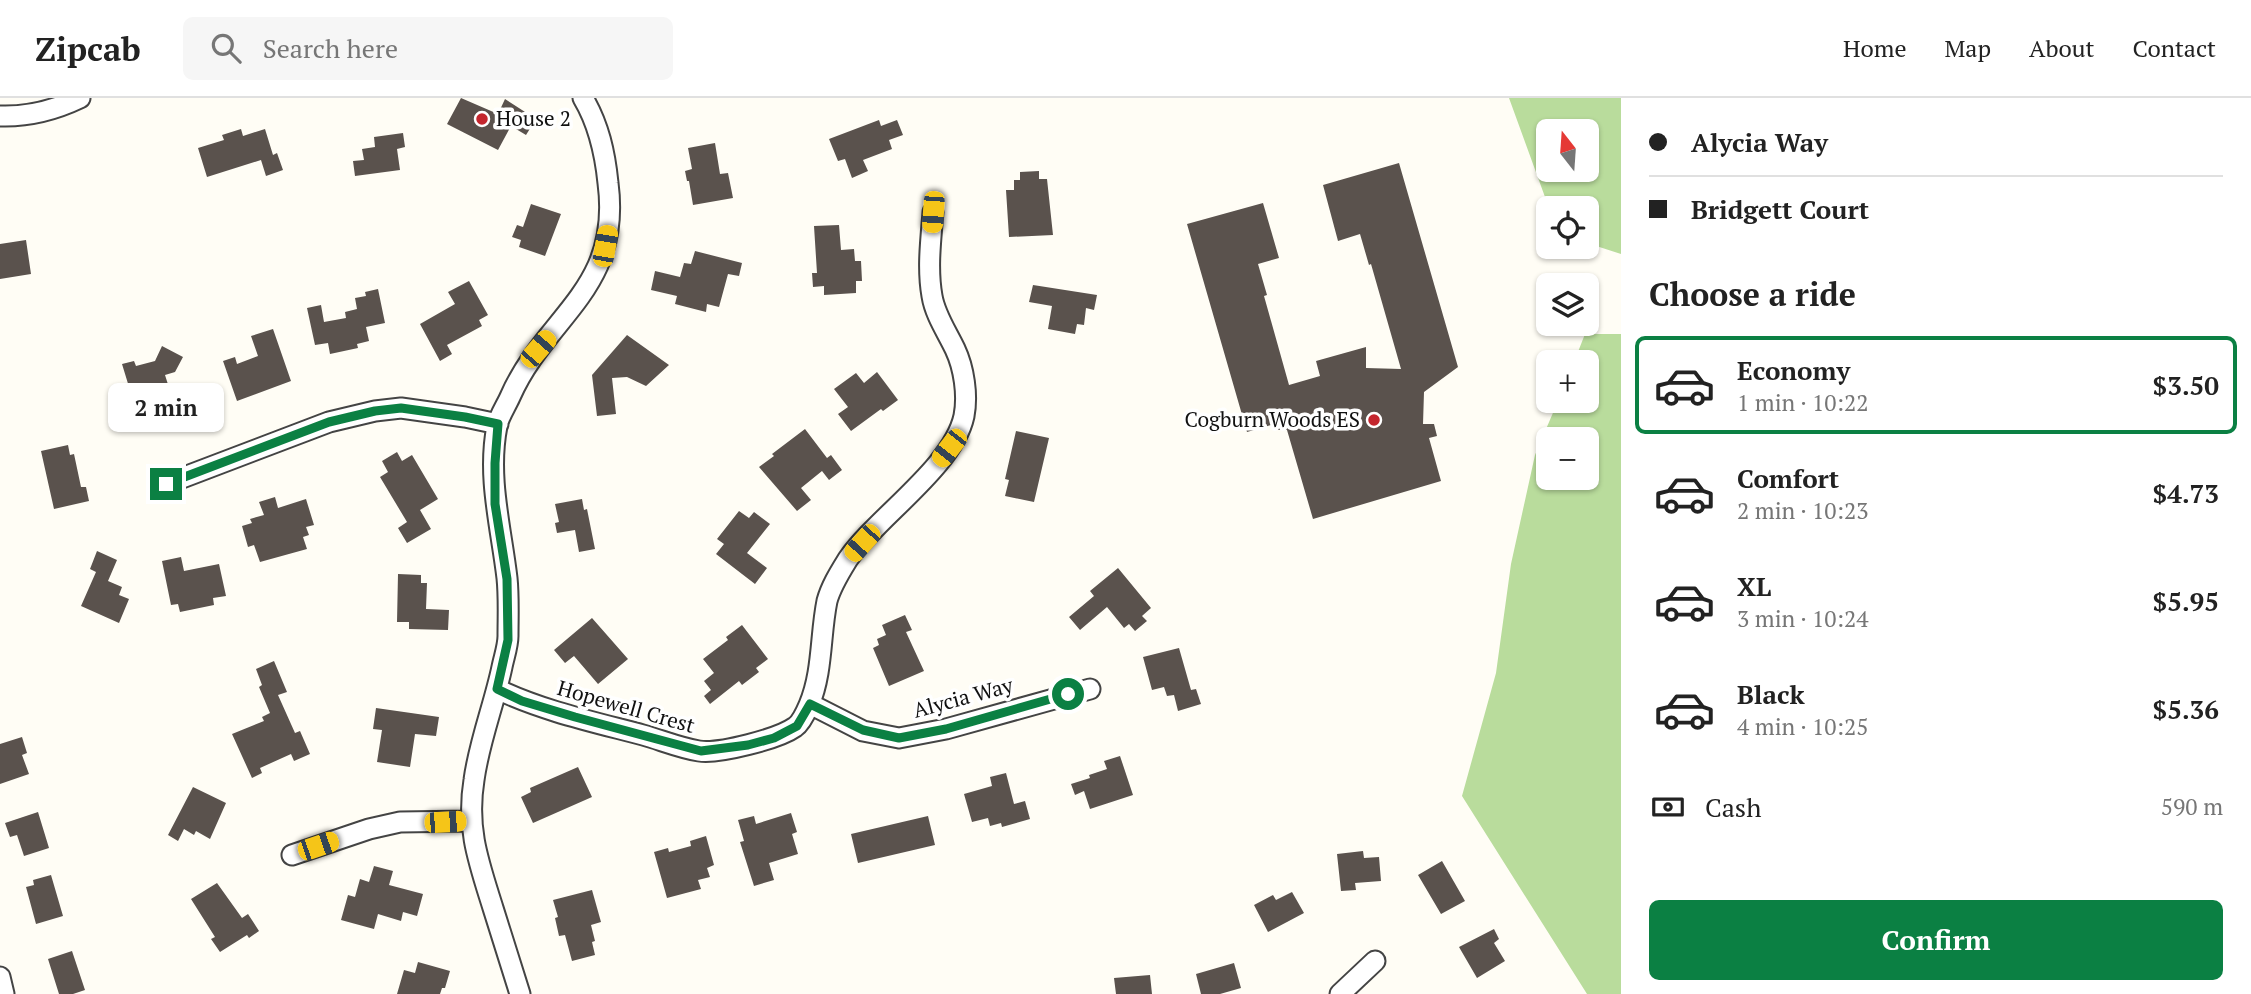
<!DOCTYPE html>
<html lang="en">
<head>
<meta charset="utf-8">
<style>
	body { margin:0; font-family:"PT Serif",serif; background:#f6f6f6; color:#222; height:100vh; display:flex; flex-direction:column; font-size:26px; white-space:nowrap }
	* { box-sizing:border-box; margin:0 }
	p { font-size:23px; color:#767676 }
	.icon { flex:none; width:38px; height:38px; fill:none; stroke:currentColor; stroke-width:2; stroke-linecap:round; stroke-linejoin:round }
	.map { position:relative; flex:1; overflow:hidden }
	.drawer { display:flex; flex-direction:column; background:#fff; width:630px }
	.drawer>* { flex:none }
	.top-card { display:grid; align-content:center; height:154px; padding:0 28px; background:#fff }
	.needle { width:46px; rotate:343deg }
	.controls { position:absolute; left:1536px; top:21px; display:grid; gap:14px }
	.controls a { display:grid; place-items:center; width:63px; height:63px; border-radius:10px; background:#fff; box-shadow:0 2px 5px #0004; font-size:35px }
	.end { position:absolute; width:32px; height:32px; margin:-16px; border:9px solid #0b8043; background:#fff; box-shadow:0 0 0 4px #fff }
	.from { border-radius:50% }
	.bubble { position:absolute; height:49px; border-radius:10px; background:#fff; box-shadow:0 2px 5px #0004; font-size:23px; font-weight:800; line-height:49px; text-align:center }
	.car { position:absolute; width:21px; height:42px; margin:-21px -10px; border-radius:9px; box-shadow:0 0 5px 2px #0007; background:linear-gradient(#f5c518 24%,#345 0 40%,#f5c518 0 76%,#345 0 86%,#f5c518 0) }
	.top-card b { display:flex; align-items:center; gap:24px; height:66px; font-size:26px }
	.top-card b+b { border-top:2px solid #e0e0e0 }
	.top-card i { width:18px; height:18px; background:#222 }
	ul { padding:0; list-style:none }
	li { display:flex; align-items:center; gap:21px; height:98px; margin:0 14px 10px; padding:0 14px; border:4px solid transparent; border-radius:10px }
	li div { flex:1 }
	li b { display:block; font-size:26px }
	li em { font-style:normal; font-weight:800 }
	li.selected { border-color:#0b8043 }
	li>.icon { width:63px; height:63px; stroke-width:1.5 }
	h2 { padding:0 28px; font-size:32px; line-height:84px }
	.pay { display:flex; align-items:center; gap:18px; height:77px; padding:0 28px; font-size:26px }
	.pay p { margin-inline-start:auto }
	.cta { display:flex; gap:14px; margin-top:auto; padding:14px 28px }
	.cta a { flex:1; height:80px; border-radius:10px; background:#0b8043; color:#fff; font-size:28px; font-weight:800; line-height:80px; text-align:center }
	header { display:flex; align-items:center; gap:42px; box-sizing:border-box; height:98px; padding:0 35px; background:#fff; border-bottom:2px solid #e0e0e0 }
	header strong { font-size:33px }
	nav { display:flex; gap:38px; margin-inline-start:auto; font-size:24px }
	.search { width:490px; height:63px; background:#f6f6f6; display:flex; align-items:center; gap:18px; box-sizing:border-box; padding:0 24px; border-radius:10px; color:#767676; font-size:26px }
	main { display:flex; flex:1; min-height:0 }
	.map>svg:first-child { display:block }
	.forest { fill:#b9dc9c; fill-rule:evenodd }
	.building { fill:#5a524d }
	.lines { fill:none; stroke-linecap:round; stroke-linejoin:round }
	.minor-casing { stroke:#444; stroke-width:23 }
	.minor { stroke:#fff; stroke-width:19 }
	.route { stroke:#0b8043; stroke-width:9 }
	.poi-dot { fill:#c4262e; stroke:#fff; stroke-width:2.5 }
	.labels { text-anchor:middle; stroke-width:7; stroke-linejoin:round; paint-order:stroke }
	.poi-label { font-size:21px; fill:#111; stroke:#fff; text-anchor:start }
	.street-label { font-size:21px; fill:#111; stroke:#fff }
</style>
</head>
<body>
<header>
<strong>Zipcab</strong>
<div class="search"><svg class="icon" aria-label="search" viewBox="0 0 24 24"><circle cx="10" cy="10" r="6"/><path d="M15 15l6 6"/></svg>Search here</div>
<nav><a>Home</a><a>Map</a><a>About</a><a>Contact</a></nav>
</header>
<main>
<div class="map">
<svg width="1621" height="896" viewBox="0 0 1621 896">
	<rect width="100%" height="100%" fill="#fffdf5"/>
	<path class="forest" d="M1509 0H1621V156L1587 145V110H1549ZM1549 33H1587V72H1549Z
		M1585 236H1621V896H1587L1462 698 1496 575 1511 466 1535 357 1558 303H1587V264H1574ZM1549 341H1587V380H1549Z"/>
	<path class="building" d="M461 0 498 16 505 1 536 21 526 37 511 28 498 52 447 26Z
		M879 22 881 28 897 22 903 37 889 42 892 51 863 62 868 73 852 80 845 61 838 63 829 41Z
		M241 31 243 38 265 31 273 57 277 55 283 72 266 78 261 62 207 79 198 50 224 42 222 37Z
		M403 35 405 49 397 51 400 72 355 78 353 63 364 62 362 51 375 49 374 39Z
		M715 45 720 76 728 75 733 100 693 107 689 83H687L685 73 692 71 688 50Z
		M1399 65 1458 269 1424 294 1423 326H1434L1437 338 1429 340 1441 383 1313 421 1287 332H1274L1271 327 1247 334 1187 126 1263 105 1279 160 1258 166 1267 197 1264 198 1289 287 1320 278 1316 263 1366 249V270L1401 271 1371 166 1369 167 1360 136 1338 143 1323 87Z
		M1039 73V81H1047L1053 137 1009 139 1006 92H1014V82H1020V74Z
		M531 106 561 116 545 158 519 149 521 142 512 139 517 127 523 129Z
		M839 127 841 152 854 151 855 163H861L862 183H856V195L824 197V188L813 189 812 175H817L814 128Z
		M26 142 31 176 0 181V146Z
		M695 153 742 165 739 178 728 176 719 209 707 206 706 214 675 206 677 198 651 192 655 173 680 179 684 165 691 166Z
		M469 183 488 217 479 222 482 228 447 247 452 256 440 263 420 226 455 206 448 194Z
		M1033 187 1097 197 1094 212 1086 210 1084 227 1077 226 1075 236 1048 231 1052 208 1029 204Z
		M378 191 385 225 366 229 369 243 357 246 358 250 330 256 328 245 315 247 307 210 321 207 324 224 346 220 345 214 357 211 355 200 366 198 365 194Z
		M273 231 291 283 237 303 223 263 235 259 237 266 258 258 251 238Z
		M627 237 669 267 646 288 627 279 612 280 616 316 597 318 592 277Z
		M162 248 183 259 175 274 165 277 172 299 158 304 156 295 133 302 122 266 134 263 136 268 155 263Z
		M877 274 898 302 883 313 881 311 851 333 838 316 848 309 834 291 856 275 864 285Z
		M805 331 827 360 831 357 842 372 829 382 822 373 801 390 811 402 797 413 759 369 774 358 772 356Z
		M1016 333 1049 340 1034 404 1005 398 1009 382 1005 381Z
		M68 347 70 357 74 356 81 389H86L89 403 54 411 41 353Z
		M397 354 402 363 412 357 438 401 420 412 431 431 407 445 398 430 407 424 380 379 388 374 382 363Z
		M275 399 278 410 306 401 314 427 306 429 309 437 303 439 307 451 260 464 254 447 248 449 242 428 252 425 250 421 264 417 259 404Z
		M582 401 584 412 587 411 595 451 579 454 575 432 557 435 555 425 559 424 555 406Z
		M739 413 749 420 754 414 770 426 747 455 767 470 755 486 716 456 724 446 717 441Z
		M97 453 117 462 108 483 122 489 119 497 129 501 119 525 81 508 96 474 90 471Z
		M181 459 184 473 219 466 226 498 213 500 214 507 180 514 178 506 171 507 162 463Z
		M1118 470 1151 510 1142 518 1147 523 1135 533 1129 526 1124 530 1107 509 1080 532 1069 519 1094 498 1090 493Z
		M398 476 421 477V485H427L426 511 449 512 448 532 409 531V524H397Z
		M905 517 912 532 906 534 924 573 889 588 873 550 879 547 877 541 886 537 882 527Z
		M592 520 628 561 598 586 574 558 565 565 554 552Z
		M742 527 768 561 756 570 759 574 742 587 739 583 710 606 704 598 711 592 704 583 714 575 703 561 728 542 726 539Z
		M1179 550 1191 592 1196 591 1201 606 1178 613 1174 597 1167 598 1164 589 1152 592 1143 559Z
		M274 563 287 594 278 597 295 635 300 633 310 656 294 663 291 656 260 670 262 675 252 680 232 636 264 623 262 619 270 615 259 589 262 587 256 571Z
		M376 610 439 619 436 638 415 636 410 669 377 664 382 632 373 631Z
		M22 639 27 655 22 657 29 676 0 686V646Z
		M1120 658 1133 697 1090 711 1084 693 1075 697 1071 686 1090 680 1089 677 1107 671 1104 663Z
		M578 669 592 699 533 725 521 699 531 694 530 690Z
		M1006 675 1014 706 1025 703 1030 721 1002 729 1001 725 990 728 988 720 972 724 964 696 992 688 990 679Z
		M193 689 226 705 210 741 196 733 194 737 184 731 178 743 168 737Z
		M38 714 49 750 24 758 17 737 10 739 5 725Z
		M791 715 797 734 792 736 798 756 769 765 774 782 754 788 740 744 744 743 738 722 754 718 756 726Z
		M928 718 935 747 858 765 851 736Z
		M706 738 714 767 707 770 710 779 698 782 701 791 667 800 654 754 668 750 669 754 691 748 690 743Z
		M1363 753 1364 760 1379 759 1381 783 1355 785 1356 792 1341 793 1337 756Z
		M1442 763 1465 803 1441 816 1418 777Z
		M374 768 393 773 389 787 423 796 417 818 403 814 401 823 378 816 374 831 341 822 348 797 355 799 360 781 369 784Z
		M51 777 63 818 36 826 26 789 34 787 33 782Z
		M217 785 242 820 248 816 259 833 249 840 247 837 220 854 211 841 215 839 191 801Z
		M592 792 601 824 591 827 595 843 592 844 595 857 572 863 565 837 559 838 555 820 558 819 553 802Z
		M1292 794 1304 815 1268 834 1254 807 1273 797 1276 802Z
		M1494 831 1499 841 1494 845 1505 863 1477 880 1459 849Z
		M72 853 85 892 73 896H59L48 861Z
		M418 864 450 873 445 890H442L440 896H397L404 872 415 875Z
		M1234 865 1241 890 1220 896H1201L1196 876Z
		M1150 877 1152 896H1116L1114 880Z"/>
	<g class="lines">
		<defs>
			<path id="minor" d="M0 18C28 19 55 12 80 0
				M166 386 329 324 375 313 401 310 465 319 498 326
				M497 591C543 613 594 624 643 637 661 642 680 650 699 653 719 656 778 641 795 629 801 625 806 614 809 607 823 574 820 537 827 503 831 488 840 474 848 461 878 418 953 369 964 318 968 297 964 270 955 251 947 234 935 217 932 198 927 170 931 141 933 114
				M810 606 863 633 899 640 946 631 1090 591
				M292 757 369 731 400 724 470 723
				M0 879 4 896
				M520 896C511 868 502 839 493 810 479 765 466 731 474 682 479 644 494 607 502 569 504 559 508 548 508 538 508 519 509 499 507 480 501 429 487 379 497 328 499 318 506 308 510 299 546 217 622 192 608 85 605 55 599 27 583 0
				M1340 896 1375 863"/>
		</defs>
		<use href="#minor" class="minor-casing"/>
		<use href="#minor" class="minor"/>
	</g>
	<g class="lines">
		<path class="route" d="M166 386 329 324 375 313 401 310 465 319 498 326 495 365V406L507 481 508 542 497 591 522 603 575 619 701 653 748 647 774 640 797 628 810 606 863 632 899 640 946 631 1068 596"/>
	</g>
	<g class="poi-dot">
		<circle cx="482" cy="21" r="7"/>
		<circle cx="1374" cy="322" r="7"/>
	</g>
	<g class="labels">
		<g class="poi-label">
			<text x="496" y="28">House 2</text>
			<text x="1360" y="329" text-anchor="end">Cogburn Woods ES</text>
		</g>
		<g class="street-label">
			<text transform="translate(963 600) rotate(-15)" y="7">Alycia Way</text>
			<text transform="translate(626 609) rotate(16)" y="7">Hopewell Crest</text>
		</g>
	</g>
</svg>
<div class="controls">
<a><svg class="needle" viewBox="-14 -14 28 28"><path d="M0-13l5 13h-10z" fill="#e53935"/><path d="M0 13l5-13h-10z" fill="#767676"/></svg></a>
<a><svg class="icon" aria-label="locate" viewBox="0 0 24 24"><circle cx="12" cy="12" r="6"/><path d="M12 2v4M12 18v4M2 12h4M18 12h4"/></svg></a>
<a><svg class="icon" aria-label="layers" viewBox="0 0 24 24"><path d="M12 4l9 5-9 5-9-5zM3 14l9 5 9-5"/></svg></a>
<a>+</a>
<a>−</a>
</div>
<i class="end from" style="left:1068px;top:596px"></i>
<i class="end" style="left:166px;top:386px"></i>
<div class="bubble" style="left:108px;top:285px;width:116px">2 min</div>
<i class="car" style="left:933px;top:114px;rotate:184deg"></i>
<i class="car" style="left:605px;top:148px;rotate:10deg"></i>
<i class="car" style="left:538px;top:251px;rotate:41deg"></i>
<i class="car" style="left:949px;top:350px;rotate:218deg"></i>
<i class="car" style="left:862px;top:445px;rotate:222deg"></i>
<i class="car" style="left:445px;top:724px;rotate:87deg"></i>
<i class="car" style="left:318px;top:748px;rotate:71deg"></i>
</div>
<section class="drawer">
<div class="top-card">
<b><i class="from"></i>Alycia Way</b>
<b><i></i>Bridgett Court</b>
</div>
<h2>Choose a ride</h2>
<ul>
<li class="selected"><svg class="icon" aria-label="car" viewBox="0 0 24 24"><path d="M5 17H2v-5l4-1 3-4h7l3 4 3 1v5h-3M9 17h6M6 11h13"/><circle cx="7" cy="17" r="2"/><circle cx="17" cy="17" r="2"/></svg><div><b>Economy</b><p>1 min · 10:22</p></div><em>$3.50</em></li>
<li><svg class="icon" aria-label="car" viewBox="0 0 24 24"><path d="M5 17H2v-5l4-1 3-4h7l3 4 3 1v5h-3M9 17h6M6 11h13"/><circle cx="7" cy="17" r="2"/><circle cx="17" cy="17" r="2"/></svg><div><b>Comfort</b><p>2 min · 10:23</p></div><em>$4.73</em></li>
<li><svg class="icon" aria-label="car" viewBox="0 0 24 24"><path d="M5 17H2v-5l4-1 3-4h7l3 4 3 1v5h-3M9 17h6M6 11h13"/><circle cx="7" cy="17" r="2"/><circle cx="17" cy="17" r="2"/></svg><div><b>XL</b><p>3 min · 10:24</p></div><em>$5.95</em></li>
<li><svg class="icon" aria-label="car" viewBox="0 0 24 24"><path d="M5 17H2v-5l4-1 3-4h7l3 4 3 1v5h-3M9 17h6M6 11h13"/><circle cx="7" cy="17" r="2"/><circle cx="17" cy="17" r="2"/></svg><div><b>Black</b><p>4 min · 10:25</p></div><em>$5.36</em></li>
</ul>
<div class="pay"><svg class="icon" aria-label="cash" viewBox="0 0 24 24"><path d="M3 7h18v10H3z"/><circle cx="12" cy="12" r="2"/></svg>Cash<p>590 m</p></div>
<div class="cta"><a>Confirm</a></div>
</section>
</main>
</body>
</html>
